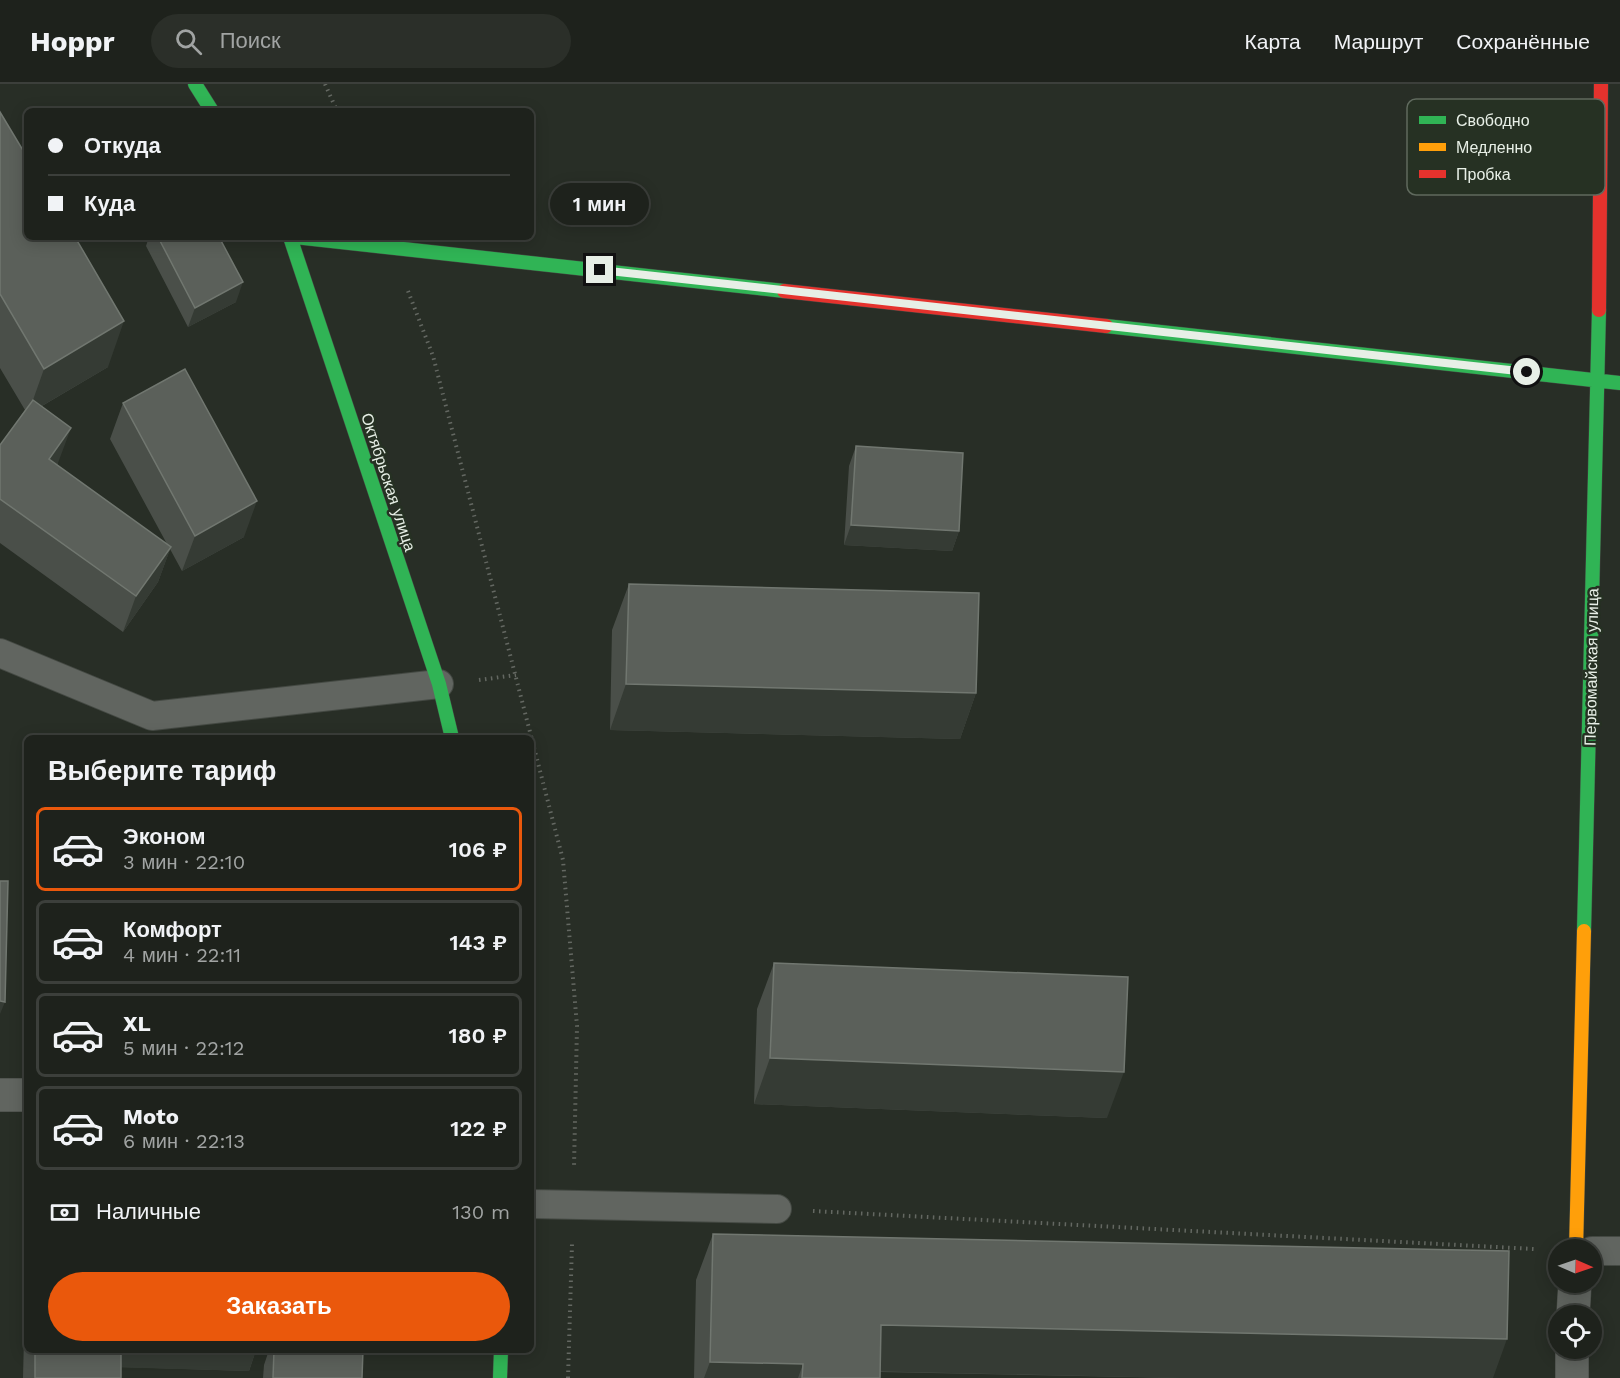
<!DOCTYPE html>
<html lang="ru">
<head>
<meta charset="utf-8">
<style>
	body { margin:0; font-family:"Work Sans",sans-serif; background:#2b2f29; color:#f1f3f6; height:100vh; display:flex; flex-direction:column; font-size:22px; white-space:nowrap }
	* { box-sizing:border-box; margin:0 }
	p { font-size:20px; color:#a1a4a3 }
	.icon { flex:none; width:33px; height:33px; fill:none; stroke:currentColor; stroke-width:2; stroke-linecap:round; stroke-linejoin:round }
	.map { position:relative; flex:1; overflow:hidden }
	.details { position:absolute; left:24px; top:651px; width:510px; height:618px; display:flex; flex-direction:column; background:#1e221c; border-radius:9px; box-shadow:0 3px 15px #0003,0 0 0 2px #3c3f3b }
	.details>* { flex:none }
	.guide { position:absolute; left:24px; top:24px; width:510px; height:132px; border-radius:9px; box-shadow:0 3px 15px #0003,0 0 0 2px #3c3f3b; display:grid; align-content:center; height:132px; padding:0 24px; background:#1e221c }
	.needle { width:39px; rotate:92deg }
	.tools { position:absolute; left:1548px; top:1155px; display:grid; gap:12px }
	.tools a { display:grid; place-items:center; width:54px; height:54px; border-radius:50%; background:#1e221c; box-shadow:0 3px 15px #0003,0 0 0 2px #3c3f3b; font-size:30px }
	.end { position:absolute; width:27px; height:27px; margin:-14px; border:8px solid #e7efe6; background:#111; box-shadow:0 0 0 3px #111 }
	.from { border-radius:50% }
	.bubble { position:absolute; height:42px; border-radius:21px; background:#1e221c; box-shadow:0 3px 15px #0003,0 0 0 2px #3c3f3b; font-size:20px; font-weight:600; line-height:42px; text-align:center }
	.guide b { display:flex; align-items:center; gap:21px; height:57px; font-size:22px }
	.guide b+b { border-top:2px solid #3c3f3b }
	.guide i { width:15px; height:15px; background:#f1f3f6 }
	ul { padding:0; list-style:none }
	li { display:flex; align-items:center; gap:18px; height:84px; margin:0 12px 9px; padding:0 12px; border:3px solid #3c3f3b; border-radius:9px }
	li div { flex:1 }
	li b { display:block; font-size:22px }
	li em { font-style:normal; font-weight:600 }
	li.on { border-color:#ea580c }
	li>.icon { width:54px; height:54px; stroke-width:1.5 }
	h2 { padding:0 24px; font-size:27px; line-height:72px }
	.pay { display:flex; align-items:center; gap:15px; height:66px; padding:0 24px; font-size:22px }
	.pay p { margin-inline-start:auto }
	.action { display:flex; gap:12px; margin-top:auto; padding:12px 24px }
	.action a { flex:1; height:69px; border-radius:36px; background:#ea580c; color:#fff; font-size:24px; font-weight:600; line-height:69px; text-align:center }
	header { display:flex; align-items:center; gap:36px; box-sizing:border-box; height:84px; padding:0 30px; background:#1e221c; border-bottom:2px solid #3c3f3b }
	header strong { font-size:28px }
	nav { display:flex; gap:33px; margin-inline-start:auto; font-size:21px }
	.search { width:420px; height:54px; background:#2b2f29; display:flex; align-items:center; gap:15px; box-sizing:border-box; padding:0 21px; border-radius:33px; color:#a1a4a3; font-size:22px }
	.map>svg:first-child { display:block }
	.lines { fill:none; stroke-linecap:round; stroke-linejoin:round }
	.lane-casing { stroke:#444943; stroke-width:30 }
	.street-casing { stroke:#444943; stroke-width:34 }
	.fast-casing { stroke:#444943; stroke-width:15 }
	.slow-casing { stroke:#444943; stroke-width:15 }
	.jam-casing { stroke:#444943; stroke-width:15 }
	.path { stroke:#646862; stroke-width:4; stroke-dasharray:1.5 4.5; stroke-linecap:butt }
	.lane { stroke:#616560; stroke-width:28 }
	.street { stroke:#616560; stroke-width:33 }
	.fast { stroke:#30b455; stroke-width:14 }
	.slow { stroke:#ff9f0a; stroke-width:14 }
	.jam { stroke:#e5322d; stroke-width:14 }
	.wall { fill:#4a4f49 }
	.shaded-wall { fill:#353b34 }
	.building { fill:#5b605a; stroke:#717770; stroke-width:1.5 }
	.route { stroke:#e7efe6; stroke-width:8 }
	.labels { text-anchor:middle; stroke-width:5; stroke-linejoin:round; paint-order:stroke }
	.street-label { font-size:16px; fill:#e7efe6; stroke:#263123 }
	.key { fill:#263123; stroke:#606a5e; stroke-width:1.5 }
	.key-label { font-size:16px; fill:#e7efe6 }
</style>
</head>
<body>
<header>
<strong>Hoppr</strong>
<div class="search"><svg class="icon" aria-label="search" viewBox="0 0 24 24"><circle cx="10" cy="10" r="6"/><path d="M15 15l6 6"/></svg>Поиск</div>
<nav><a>Карта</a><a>Маршрут</a><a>Сохранённые</a></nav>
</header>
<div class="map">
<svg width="1620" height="1294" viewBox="0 0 1620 1294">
	<rect width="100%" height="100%" fill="#282e26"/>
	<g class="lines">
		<defs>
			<path id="lane" d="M0 569 152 632 439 600
				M531 1120 777 1125
				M1592 1167H1620"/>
			<path id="street" d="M0 1011H27
				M1573 1232 1575 1198
				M1572 1294V1264"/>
			<path id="fast" d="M195 0 212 27
				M290 153 439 600 452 654
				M295 153 784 207
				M1106 242 1620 299
				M1584 847 1599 226
				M500 1294 501 1266"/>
			<path id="slow" d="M1576 1166 1584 847"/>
			<path id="jam" d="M784 207 1106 242
				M1599 226 1601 0"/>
		</defs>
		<use href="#lane" class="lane-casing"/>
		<use href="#street" class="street-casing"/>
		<use href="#fast" class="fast-casing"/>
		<use href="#slow" class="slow-casing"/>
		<use href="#jam" class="jam-casing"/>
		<path class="path" d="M325 0 337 27
			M408 207 433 272 563 776 577 942 574 1083
			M479 596 516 591
			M813 1127 1534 1165
			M568 1294 572 1160"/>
		<use href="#lane" class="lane"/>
		<use href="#street" class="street"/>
		<use href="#fast" class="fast"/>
		<use href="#slow" class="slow"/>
		<use href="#jam" class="jam"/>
	</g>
	<path class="wall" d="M0 28 108 283 42 322 58 379 57 381 167 460 110 355 123 319 244 453 182 487 170 465 158 498 123 548 0 459V361L25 326 0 284Z
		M149 153H219L236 218 188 243 146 162Z
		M856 362 959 447 952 467 844 461 849 382Z
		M629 500 976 609 960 655 610 646 612 546Z
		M27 864V952H24Z
		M774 879 1107 1034 754 1020 757 925Z
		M27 1130V1266H256L249 1287 121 1283V1294H23Z
		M713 1150 1493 1294H1180L880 1288V1294H694L696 1196Z
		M269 1266H274L362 1294H263L264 1281Z"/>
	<path class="shaded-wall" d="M243 198 236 218 188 243 195 224Z
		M124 237 108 283 28 330 44 285Z
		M71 344 58 379 36 410 49 375Z
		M257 417 244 453 182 487 195 452Z
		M851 441 959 447 952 467 844 461Z
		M171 463 158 498 123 548 136 512Z
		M626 600 976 609 960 655 610 646Z
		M0 917 5 918 0 930Z
		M27 944V952H24Z
		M770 974 1124 988 1107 1034 754 1020Z
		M881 1241 1507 1255 1493 1294H1180L864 1287Z
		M115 1266H256L249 1287 109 1283Z
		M710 1278 803 1280 798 1294H704Z"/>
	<path class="building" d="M0 28 27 73V153H75L124 237 44 285 0 210Z
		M158 153H219L243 198 195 224Z
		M185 285 257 417 195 452 123 319Z
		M33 316 71 344 49 375 171 463 136 512 0 415V361Z
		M856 362 963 369 959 447 851 441Z
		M629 500 979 509 976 609 626 600Z
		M0 797H8L5 918 0 917Z
		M774 879 1128 893 1124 988 770 974Z
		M713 1150 1509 1167 1507 1255 881 1241 880 1294H802L803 1280 710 1278Z
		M35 1266H121V1294H35Z
		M274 1266H363L362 1294H273Z"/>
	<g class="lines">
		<path class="route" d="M600 186 1527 288"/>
	</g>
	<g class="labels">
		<g class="street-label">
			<text transform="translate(389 398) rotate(72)" y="6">Октябрьская улица</text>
			<text transform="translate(1591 583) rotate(-89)" y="6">Первомайская улица</text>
		</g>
	</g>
	<rect x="1407" y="15" width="198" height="96" rx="9" class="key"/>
	<rect x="1419" y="32" width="27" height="8" fill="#30b455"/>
	<rect x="1419" y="59" width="27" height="8" fill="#ff9f0a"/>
	<rect x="1419" y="86" width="27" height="8" fill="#e5322d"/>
	<g class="key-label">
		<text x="1456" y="42">Свободно</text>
		<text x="1456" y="69">Медленно</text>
		<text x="1456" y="96">Пробка</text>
	</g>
</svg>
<div class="tools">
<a><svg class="needle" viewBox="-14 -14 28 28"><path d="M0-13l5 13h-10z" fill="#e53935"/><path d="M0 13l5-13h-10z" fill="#a1a4a3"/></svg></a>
<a><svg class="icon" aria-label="locate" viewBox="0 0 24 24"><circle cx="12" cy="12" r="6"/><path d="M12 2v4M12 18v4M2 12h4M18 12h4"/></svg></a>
</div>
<i class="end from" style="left:1527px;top:288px"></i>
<i class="end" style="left:600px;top:186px"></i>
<div class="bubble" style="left:550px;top:99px;width:99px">1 мин</div>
<div class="guide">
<b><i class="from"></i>Откуда</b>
<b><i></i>Куда</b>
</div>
<section class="details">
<h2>Выберите тариф</h2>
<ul>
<li class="on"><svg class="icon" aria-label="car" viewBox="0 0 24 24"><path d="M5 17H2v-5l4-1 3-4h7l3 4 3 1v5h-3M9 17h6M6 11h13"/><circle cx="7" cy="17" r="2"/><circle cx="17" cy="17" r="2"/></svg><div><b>Эконом</b><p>3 мин · 22:10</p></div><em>106 ₽</em></li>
<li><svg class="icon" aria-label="car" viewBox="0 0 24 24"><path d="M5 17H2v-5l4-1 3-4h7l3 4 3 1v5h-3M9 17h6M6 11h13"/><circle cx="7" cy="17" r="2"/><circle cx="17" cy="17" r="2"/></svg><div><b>Комфорт</b><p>4 мин · 22:11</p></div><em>143 ₽</em></li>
<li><svg class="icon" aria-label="car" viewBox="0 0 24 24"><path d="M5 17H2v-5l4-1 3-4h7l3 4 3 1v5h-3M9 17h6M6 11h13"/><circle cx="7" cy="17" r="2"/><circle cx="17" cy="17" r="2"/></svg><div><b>XL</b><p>5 мин · 22:12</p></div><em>180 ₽</em></li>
<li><svg class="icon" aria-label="car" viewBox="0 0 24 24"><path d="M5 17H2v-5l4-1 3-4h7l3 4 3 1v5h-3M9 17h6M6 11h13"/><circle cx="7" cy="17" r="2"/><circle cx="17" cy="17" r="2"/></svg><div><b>Moto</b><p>6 мин · 22:13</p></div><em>122 ₽</em></li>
</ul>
<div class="pay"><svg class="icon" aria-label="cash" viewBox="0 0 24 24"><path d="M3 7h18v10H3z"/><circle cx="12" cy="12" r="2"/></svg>Наличные<p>130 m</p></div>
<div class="action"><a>Заказать</a></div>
</section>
</div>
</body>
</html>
